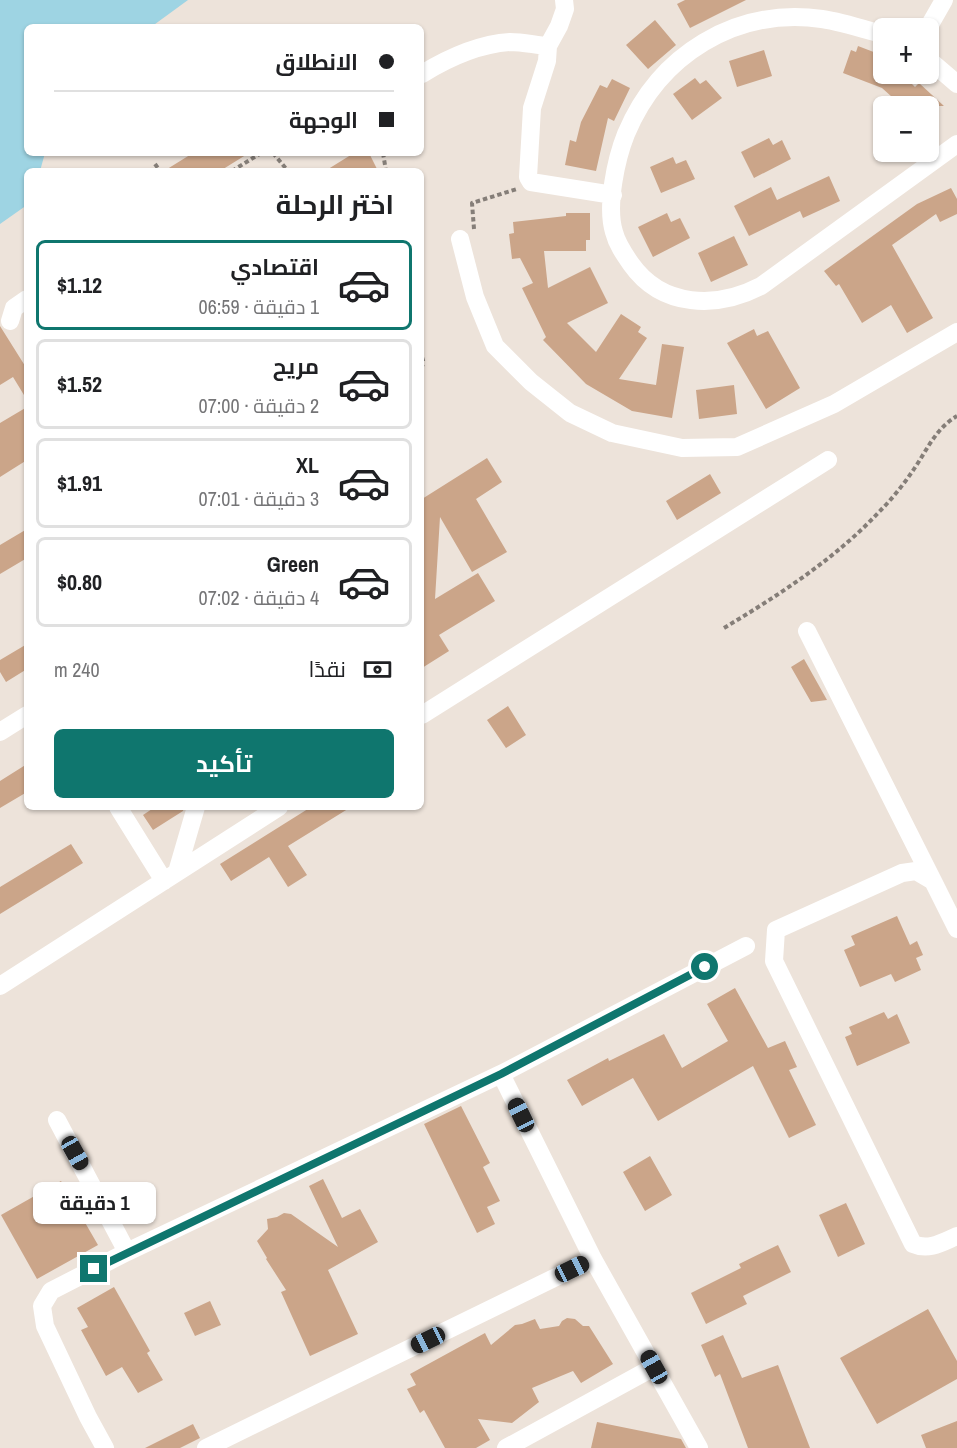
<!DOCTYPE html>
<html lang="ar">
<head>
<meta charset="utf-8">
<style>
	body { margin:0; font-family:"Archivo Narrow",Cairo,sans-serif; background:#f6f6f6; color:#202124; direction:rtl; height:100vh; display:flex; flex-direction:column; font-size:22px; white-space:nowrap }
	* { box-sizing:border-box; margin:0 }
	p { font-size:20px; color:#757577 }
	.icon { flex:none; width:33px; height:33px; fill:none; stroke:currentColor; stroke-width:2; stroke-linecap:round; stroke-linejoin:round }
	.map { position:relative; flex:1; overflow:hidden; direction:ltr }
	.panel { position:absolute; left:24px; top:168px; width:400px; height:642px; display:flex; flex-direction:column; background:#fff; border-radius:9px; box-shadow:0 2px 4px #0004; direction:rtl }
	.panel>* { flex:none }
	.top-card { position:absolute; left:24px; top:24px; width:400px; height:132px; border-radius:9px; box-shadow:0 2px 4px #0004; direction:rtl; display:grid; align-content:center; height:132px; padding:0 30px; background:#fff }
	.tools { position:absolute; left:873px; top:18px; display:grid; gap:12px }
	.tools a { display:grid; place-items:center; width:66px; height:66px; border-radius:9px; background:#fff; box-shadow:0 2px 4px #0004; font-size:30px }
	.end { position:absolute; width:27px; height:27px; margin:-14px; border:8px solid #0f766e; background:#fff; box-shadow:0 0 0 3px #fff }
	.from { border-radius:50% }
	.bubble { position:absolute; height:42px; border-radius:9px; background:#fff; box-shadow:0 2px 4px #0004; font-size:20px; font-weight:700; line-height:42px; text-align:center; direction:rtl }
	.car { position:absolute; width:18px; height:36px; margin:-18px -9px; border-radius:8px; box-shadow:0 0 4px 2px #0007; background:linear-gradient(#222 24%,#8ab4d8 0 40%,#222 0 76%,#8ab4d8 0 86%,#222 0) }
	.top-card b { display:flex; align-items:center; gap:21px; height:57px; font-size:22px }
	.top-card b+b { border-top:2px solid #e0e0e0 }
	.top-card i { width:15px; height:15px; background:#202124 }
	ul { padding:0; list-style:none }
	li { display:flex; align-items:center; gap:18px; height:90px; margin:0 12px 9px; padding:0 18px; border:3px solid #e0e0e0; border-radius:9px }
	li div { flex:1 }
	li b { display:block; font-size:22px }
	li em { font-style:normal; font-weight:700 }
	li.active { border-color:#0f766e }
	li>.icon { width:54px; height:54px; stroke-width:1.5 }
	h2 { padding:0 30px; font-size:27px; line-height:72px }
	.pay { display:flex; align-items:center; gap:15px; height:66px; padding:0 30px; font-size:22px }
	.pay p { margin-inline-start:auto }
	.button { display:flex; gap:12px; margin-top:auto; padding:12px 30px }
	.button a { flex:1; height:69px; border-radius:9px; background:#0f766e; color:#fff; font-size:24px; font-weight:700; line-height:69px; text-align:center }
	.map>svg:first-child { display:block }
	.water { fill:#9ed4e3 }
	.building { fill:#cba589 }
	.lines { fill:none; stroke-linecap:round; stroke-linejoin:round }
	.path { stroke:#857e78; stroke-width:4; stroke-dasharray:4.5 3; stroke-linecap:butt }
	.minor { stroke:#fff; stroke-width:18 }
	.route { stroke:#0f766e; stroke-width:8 }
</style>
</head>
<body>
<div class="map">
<svg width="957" height="1448" viewBox="0 0 957 1448">
	<rect width="100%" height="100%" fill="#ede3da"/>
	<path class="water" d="M0 0H188L151 27H27V153H45L40 171H27V205L0 224Z"/>
	<path class="building" d="M685 0H746L690 28 677 4Z
		M655 20 676 45 648 69 626 45Z
		M858 46 884 56V74L911 83 915 87 919 83 944 106H902L882 88 843 73 851 50 856 52Z
		M764 50 772 76 737 87 729 61Z
		M695 78 700 84 706 80 722 98 692 120 673 94Z
		M612 79 630 88 614 121 608 118 596 171 565 165 570 140 576 142 581 122 600 85 607 88Z
		M769 138 773 145 782 140 791 159 754 178 741 152Z
		M193 153H249L220 171H164Z
		M354 153H369L378 171H325Z
		M673 157 676 164 686 160 695 179 661 193 650 167Z
		M829 176 840 201 803 218 800 211 749 236 734 206 771 187 777 200Z
		M951 188 957 199V214L940 222 936 214 892 245 933 318 907 333 891 305 862 323 839 284 836 286 824 271 917 204Z
		M566 213H590V240H586V251H544L548 288 590 267 608 303 567 323 596 352 621 314 641 327 638 332 647 338 619 379 656 385 662 344 684 347 672 418 632 411 586 384 543 340 546 337 522 288 533 283 520 258 512 259 509 234 514 233 513 222 566 216Z
		M667 213 671 222 680 218 690 238 653 257 638 227Z
		M734 236 748 265 711 282 698 253Z
		M0 326 27 369V400L13 377 0 385Z
		M754 329 757 336 768 331 800 388 766 409 727 343Z
		M734 385 737 414 699 419 696 390Z
		M27 407V460L0 477V423Z
		M487 458 502 482 476 499 507 552 472 572 440 517 435 599 478 573 495 601 439 635 449 651 422 668V499Z
		M710 474 721 493 677 520 666 501Z
		M27 529V558L0 574V545Z
		M27 644V669L6 682 0 672V660Z
		M804 659 827 700 811 702 791 667Z
		M508 706 526 735 506 748 487 720Z
		M27 764V792L0 808V781Z
		M155 807H184L183 811 153 830 143 815Z
		M311 807H351L288 846 307 875 288 887 269 857 231 881 220 864Z
		M71 844 83 863 0 914V887Z
		M897 916 910 945 917 941 923 955 916 958 921 970 895 982 891 974 860 987 844 950 855 945 851 936Z
		M735 988 768 1048 785 1041 797 1067 789 1070 816 1125 789 1138 753 1066 658 1121 633 1078 582 1106 567 1080 608 1058 609 1061 664 1034 682 1068 728 1041 707 1004Z
		M884 1012 888 1019 897 1014 910 1043 857 1066 845 1037 852 1034 849 1027Z
		M461 1106 490 1163 483 1167 500 1201 487 1207 495 1224 477 1233 424 1124Z
		M650 1156 672 1195 645 1211 623 1172Z
		M323 1179 342 1218 360 1209 378 1242 328 1270 358 1334 310 1356 281 1292 286 1290 266 1259 267 1258 257 1241 268 1229 267 1219 277 1217 284 1213 291 1214 338 1247 309 1186Z
		M61 1181 98 1245 37 1279 1 1215Z
		M846 1203 865 1244 838 1257 819 1215Z
		M778 1245 791 1272 743 1296 747 1304 706 1324 691 1293 741 1268 739 1264Z
		M114 1287 150 1351 147 1353 163 1380 138 1393 122 1367 106 1376 81 1330 88 1327 77 1308Z
		M210 1301 221 1325 195 1336 184 1313Z
		M928 1309 957 1361V1379L877 1424 840 1358Z
		M567 1318 575 1319 583 1326H589L613 1364 581 1383 573 1371 532 1388 539 1402 512 1423 478 1419 490 1440 476 1448H445L424 1410 420 1413 407 1389 416 1385 410 1374 485 1333 491 1345 515 1325 522 1324 535 1319 540 1329 559 1326 562 1321Z
		M723 1335 742 1378 778 1365 810 1448H748L720 1374 715 1377 701 1345Z
		M957 1421V1448H926L921 1435Z
		M597 1422 681 1439 686 1448H591Z
		M193 1424 200 1438 180 1448H145Z"/>
	<g class="lines">
		<path class="path" d="M273 153 288 171
			M383 153 386 171
			M155 164 160 171
			M232 171 261 153
			M474 229 472 203 517 189
			M422 357 424 364 422 365
			M724 628C779 595 835 559 879 512 892 499 904 484 914 469 927 450 936 428 957 416"/>
		<path class="minor" d="M564 0 565 9 559 26 548 46 547 61 532 108 528 177 531 182 613 195
			M928 28 944 0
			M884 35C863 29 843 22 822 19 735 7 659 55 626 134 616 159 606 206 614 232 617 244 624 254 631 264 662 308 717 309 761 286L957 144
			M928 59 957 84
			M422 74C448 58 479 44 510 42 523 42 535 45 548 46
			M460 239 475 297 495 346 531 382 570 413 612 433 682 448 737 447 834 404 957 332
			M10 321 14 308 27 299
			M807 631 933 881
			M422 715 828 460
			M0 732 27 715
			M118 807 164 881
			M177 872 196 807
			M957 929 933 881 916 871 902 873 776 930 774 961 913 1244C929 1251 943 1242 957 1236
			M0 986 279 807
			M501 1074 593 1259 699 1448
			M57 1120 127 1252
			M105 1448 88 1417 45 1326 42 1306 51 1291 127 1252 501 1074 746 946
			M206 1448 593 1259
			M506 1448 654 1367"/>
	</g>
	<g class="lines">
		<path class="route" d="M94 1269 501 1074 705 967"/>
	</g>
</svg>
<div class="tools">
<a>+</a>
<a>−</a>
</div>
<i class="end from" style="left:705px;top:967px"></i>
<i class="end" style="left:94px;top:1269px"></i>
<div class="bubble" style="left:33px;top:1182px;width:123px">1 دقيقة</div>
<i class="car" style="left:521px;top:1115px;rotate:334deg"></i>
<i class="car" style="left:75px;top:1153px;rotate:151deg"></i>
<i class="car" style="left:572px;top:1269px;rotate:64deg"></i>
<i class="car" style="left:428px;top:1340px;rotate:244deg"></i>
<i class="car" style="left:654px;top:1367px;rotate:331deg"></i>
<div class="top-card">
<b><i class="from"></i>الانطلاق</b>
<b><i></i>الوجهة</b>
</div>
<section class="panel">
<h2>اختر الرحلة</h2>
<ul>
<li class="active"><svg class="icon" aria-label="car" viewBox="0 0 24 24"><path d="M5 17H2v-5l4-1 3-4h7l3 4 3 1v5h-3M9 17h6M6 11h13"/><circle cx="7" cy="17" r="2"/><circle cx="17" cy="17" r="2"/></svg><div><b>اقتصادي</b><p>1 دقيقة · 06:59</p></div><em>$1.12</em></li>
<li><svg class="icon" aria-label="car" viewBox="0 0 24 24"><path d="M5 17H2v-5l4-1 3-4h7l3 4 3 1v5h-3M9 17h6M6 11h13"/><circle cx="7" cy="17" r="2"/><circle cx="17" cy="17" r="2"/></svg><div><b>مريح</b><p>2 دقيقة · 07:00</p></div><em>$1.52</em></li>
<li><svg class="icon" aria-label="car" viewBox="0 0 24 24"><path d="M5 17H2v-5l4-1 3-4h7l3 4 3 1v5h-3M9 17h6M6 11h13"/><circle cx="7" cy="17" r="2"/><circle cx="17" cy="17" r="2"/></svg><div><b>XL</b><p>3 دقيقة · 07:01</p></div><em>$1.91</em></li>
<li><svg class="icon" aria-label="car" viewBox="0 0 24 24"><path d="M5 17H2v-5l4-1 3-4h7l3 4 3 1v5h-3M9 17h6M6 11h13"/><circle cx="7" cy="17" r="2"/><circle cx="17" cy="17" r="2"/></svg><div><b>Green</b><p>4 دقيقة · 07:02</p></div><em>$0.80</em></li>
</ul>
<div class="pay"><svg class="icon" aria-label="cash" viewBox="0 0 24 24"><path d="M3 7h18v10H3z"/><circle cx="12" cy="12" r="2"/></svg>نقدًا<p>240 m</p></div>
<div class="button"><a>تأكيد</a></div>
</section>
</div>
</body>
</html>
